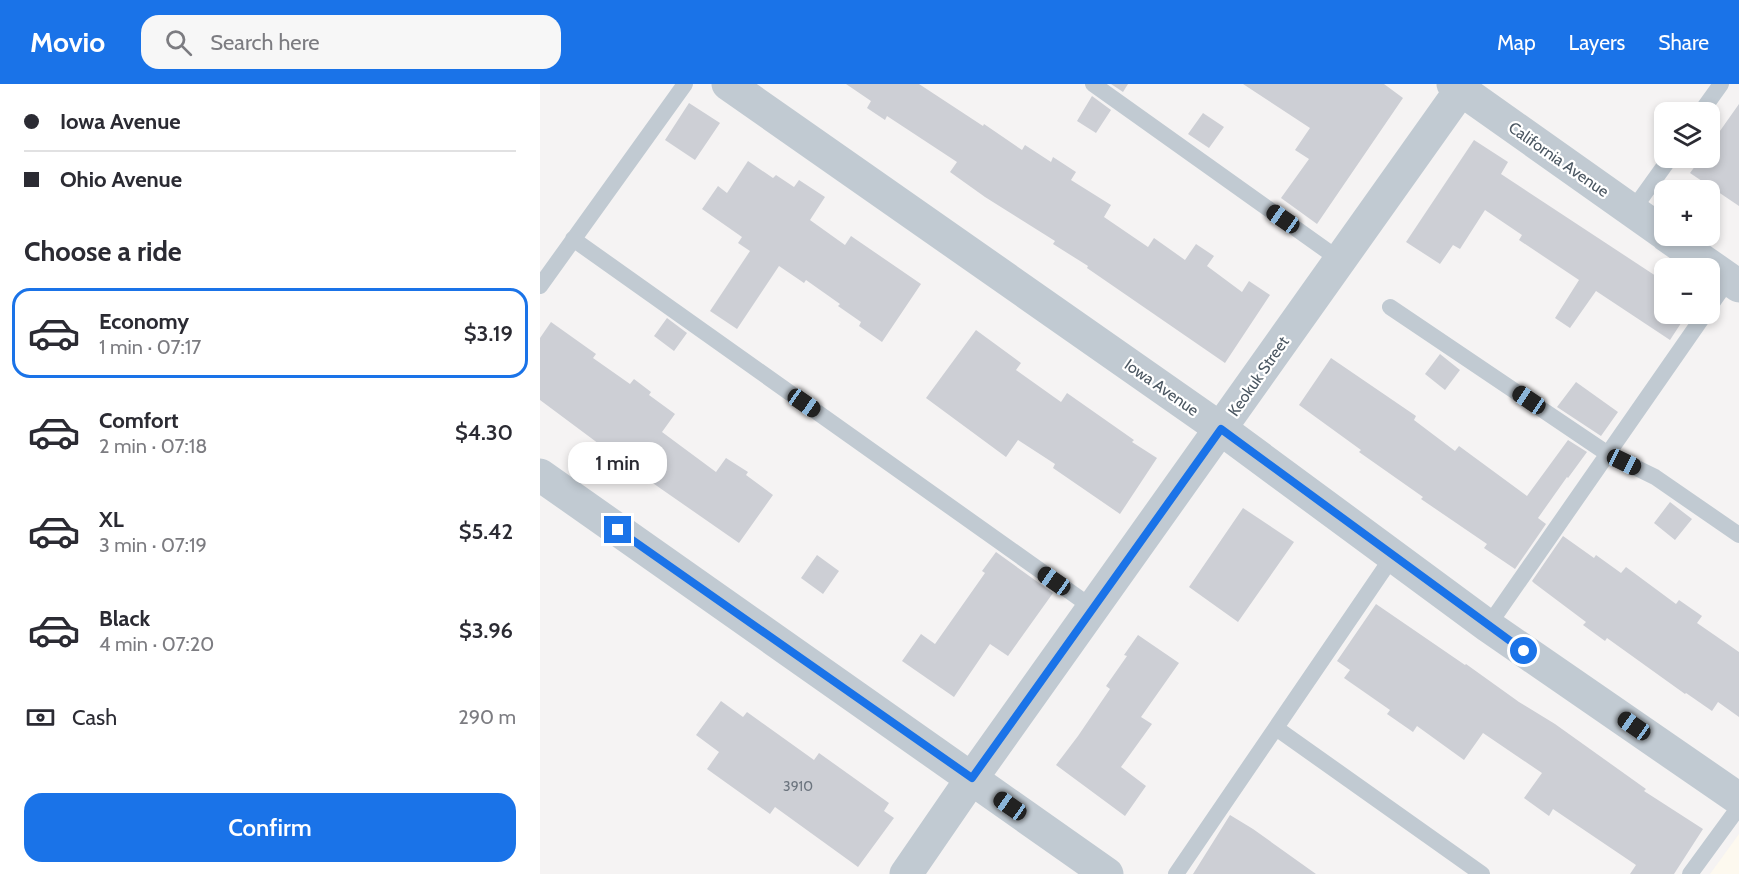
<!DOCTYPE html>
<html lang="en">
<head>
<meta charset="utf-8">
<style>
	body { margin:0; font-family:Cabin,sans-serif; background:#f7f7f7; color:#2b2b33; height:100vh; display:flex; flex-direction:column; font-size:22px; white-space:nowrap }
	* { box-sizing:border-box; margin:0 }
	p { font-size:20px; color:#7c7c81 }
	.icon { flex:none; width:33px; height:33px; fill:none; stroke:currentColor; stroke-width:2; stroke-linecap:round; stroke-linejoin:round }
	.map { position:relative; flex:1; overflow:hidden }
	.details { display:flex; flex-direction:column; background:#fff; width:540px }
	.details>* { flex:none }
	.top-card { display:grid; align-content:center; height:132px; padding:0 24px; background:#fff }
	.tools { position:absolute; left:1114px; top:18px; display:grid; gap:12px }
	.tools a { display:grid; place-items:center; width:66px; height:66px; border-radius:12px; background:#fff; box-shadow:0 3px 9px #0003; font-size:30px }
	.end { position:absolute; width:27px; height:27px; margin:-14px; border:8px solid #1a73e8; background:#fff; box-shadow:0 0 0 3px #fff }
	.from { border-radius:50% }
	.bubble { position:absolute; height:42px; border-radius:18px; background:#fff; box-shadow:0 3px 9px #0003; font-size:20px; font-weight:600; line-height:42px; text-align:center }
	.car { position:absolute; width:18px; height:36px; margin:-18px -9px; border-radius:8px; box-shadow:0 0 4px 2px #0007; background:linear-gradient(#222 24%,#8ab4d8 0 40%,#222 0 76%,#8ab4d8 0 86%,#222 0) }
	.top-card b { display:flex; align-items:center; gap:21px; height:57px; font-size:22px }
	.top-card b+b { border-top:2px solid #e1e1e2 }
	.top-card i { width:15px; height:15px; background:#2b2b33 }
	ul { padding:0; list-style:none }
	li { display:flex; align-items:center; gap:18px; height:90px; margin:0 12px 9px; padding:0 12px; border:3px solid transparent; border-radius:18px }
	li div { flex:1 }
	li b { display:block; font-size:22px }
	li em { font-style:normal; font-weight:600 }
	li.on { border-color:#1a73e8 }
	li>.icon { width:54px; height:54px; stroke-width:1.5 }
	h2 { padding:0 24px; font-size:27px; line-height:72px }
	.pay { display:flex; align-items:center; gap:15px; height:66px; padding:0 24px; font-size:22px }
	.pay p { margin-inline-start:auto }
	.cta { display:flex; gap:12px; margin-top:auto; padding:12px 24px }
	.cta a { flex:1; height:69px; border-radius:18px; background:#1a73e8; color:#fff; font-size:24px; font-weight:600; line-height:69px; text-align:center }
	header { display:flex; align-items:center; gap:36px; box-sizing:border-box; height:84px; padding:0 30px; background:#1a73e8; color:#fff }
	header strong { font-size:28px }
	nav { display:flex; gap:33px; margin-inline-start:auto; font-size:21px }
	.search { width:420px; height:54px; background:#f7f7f7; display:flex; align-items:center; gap:15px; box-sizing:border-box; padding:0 21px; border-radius:18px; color:#7c7c81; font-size:22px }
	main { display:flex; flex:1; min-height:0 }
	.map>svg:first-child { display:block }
	.commercial { fill:#fdf9ef }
	.building { fill:#cdcfd5 }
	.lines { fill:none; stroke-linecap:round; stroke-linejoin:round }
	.lane { stroke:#c1cad2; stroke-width:16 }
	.street { stroke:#c1cad2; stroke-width:33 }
	.route { stroke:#1a73e8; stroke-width:8 }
	.labels { text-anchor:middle; stroke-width:4.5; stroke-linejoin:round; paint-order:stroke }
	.number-label { font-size:14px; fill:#6b747e }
	.street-label { font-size:16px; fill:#4a5661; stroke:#fff }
</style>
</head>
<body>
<header>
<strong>Movio</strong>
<div class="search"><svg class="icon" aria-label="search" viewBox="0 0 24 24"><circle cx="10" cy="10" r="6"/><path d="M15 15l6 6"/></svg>Search here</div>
<nav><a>Map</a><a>Layers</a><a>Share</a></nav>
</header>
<main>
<section class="details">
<div class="top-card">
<b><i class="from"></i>Iowa Avenue</b>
<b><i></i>Ohio Avenue</b>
</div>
<h2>Choose a ride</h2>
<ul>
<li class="on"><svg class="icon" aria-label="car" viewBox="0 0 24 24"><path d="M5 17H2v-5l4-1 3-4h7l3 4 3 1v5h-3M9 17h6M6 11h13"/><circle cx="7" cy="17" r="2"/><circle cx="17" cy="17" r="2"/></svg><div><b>Economy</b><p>1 min · 07:17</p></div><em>$3.19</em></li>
<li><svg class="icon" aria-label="car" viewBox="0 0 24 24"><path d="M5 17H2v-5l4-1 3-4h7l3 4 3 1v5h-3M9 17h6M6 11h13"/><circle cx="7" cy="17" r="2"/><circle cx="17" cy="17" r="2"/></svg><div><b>Comfort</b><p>2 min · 07:18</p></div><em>$4.30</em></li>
<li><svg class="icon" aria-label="car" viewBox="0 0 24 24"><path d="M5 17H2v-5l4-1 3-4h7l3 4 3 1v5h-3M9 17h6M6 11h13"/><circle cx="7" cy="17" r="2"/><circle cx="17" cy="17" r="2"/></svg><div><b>XL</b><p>3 min · 07:19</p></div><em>$5.42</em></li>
<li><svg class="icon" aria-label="car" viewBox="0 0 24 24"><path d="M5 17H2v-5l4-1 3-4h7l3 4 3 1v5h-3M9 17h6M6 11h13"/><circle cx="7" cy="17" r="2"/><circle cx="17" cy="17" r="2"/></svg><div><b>Black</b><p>4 min · 07:20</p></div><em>$3.96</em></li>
</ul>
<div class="pay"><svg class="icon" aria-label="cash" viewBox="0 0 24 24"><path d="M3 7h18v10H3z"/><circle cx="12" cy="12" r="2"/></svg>Cash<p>290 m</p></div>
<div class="cta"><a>Confirm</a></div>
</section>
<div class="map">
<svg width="1199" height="790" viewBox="0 0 1199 790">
	<rect width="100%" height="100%" fill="#f5f3f3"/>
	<path class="commercial" d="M1199 750V790H1170Z"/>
	<path class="building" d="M306 0H379L443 42 444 40 482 66 485 61 511 78 513 73 536 88 531 96 571 121 564 133 608 163 614 154 645 176 656 160 674 172 667 182 702 208 709 197 730 211 685 279 547 184 548 182 513 160 515 157 445 113 410 88 417 78 347 32 345 36 327 24 331 17Z
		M571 0H588L583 8Z
		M703 0H844L863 14 777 140 741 114 769 75 755 66 770 44Z
		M552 12 571 26 556 49 537 37Z
		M149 19 180 39 155 76 125 56Z
		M1199 20V122L1150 89 1161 74H1170V61Z
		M663 29 684 43 669 64 648 50Z
		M934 56 968 78 961 90 1125 198V230H1147L1130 256 1056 207 1030 244 1015 234 1039 196 979 156 982 151 945 126 920 165 913 161 900 180 866 158Z
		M208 77 233 94 236 91 254 103 259 96 285 113 270 136 305 161 311 152 381 200 342 258 319 242 321 238 298 222 300 220 266 196 264 199 239 182 197 245 170 227 210 167 198 159 202 153 162 125 178 102 187 109Z
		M127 234 147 249 134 267 114 252Z
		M11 238 56 270 53 274 90 300 94 295 111 308 109 311 135 330 122 348 176 388 186 374 208 388 206 391 233 411 199 459 94 386 0 316V254Z
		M436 246 481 279 476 286 521 318 527 309 594 356 592 358 617 374 580 430 513 384 515 380 478 356 466 373 386 314Z
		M900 270 920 286 905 306 885 290Z
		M791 274 876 332 874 336 915 367 919 362 987 412 1028 356 1047 368 1028 394 1027 393 998 434 1006 440 975 485 944 464 947 460 881 415 883 413 819 368 821 366 759 321Z
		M1036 298 1078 328 1061 352 1017 323Z
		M1130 418 1152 435 1135 456 1114 439Z
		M703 424 754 458 698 538 649 503Z
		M1023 452 1054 474 1056 471 1081 489 1086 483 1136 520 1139 516 1162 532 1157 539 1199 568V633L1178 618 1172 627 1146 609 1145 610 1067 554 1065 557 1043 541 1046 538 994 499 992 497Z
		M456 468 513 509 468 572 450 560 414 613 362 577 381 550 395 560 445 489 442 487Z
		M277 471 299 487 283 510 261 494Z
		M836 520 925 581 926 580 979 618 1015 640 1106 705 1104 707 1163 745 1134 790H1090L1096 781 1013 725 1009 732 984 714 1002 689 943 649 924 676 877 642 873 648 847 630 850 626 804 594 810 586 797 577Z
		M598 551 639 579 601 633 612 640 581 683 606 702 585 732 516 681 538 652 570 605 566 602 587 572 584 571Z
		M181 617 203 633 207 628 274 676 279 669 349 719 344 727 354 734 318 783 235 723 230 730 167 685 179 668 156 651Z
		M690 731 713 745 776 790H653Z"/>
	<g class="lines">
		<path class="lane" d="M553 0 800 176
			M1161 28 1181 0
			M1092 127 1130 74
			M33 155 553 524
			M0 202 145 0
			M1170 222 1189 195
			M850 223 1068 370 1115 393 1199 451
			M948 542 1165 230
			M736 644 942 790
			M636 790 853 472
			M1150 790 1199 723"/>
		<path class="street" d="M188 0 681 345 948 542 1199 715
			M913 0 1125 150
			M1127 152 1199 202
			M0 391 567 790
			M366 790 432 694 925 0"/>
	</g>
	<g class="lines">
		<path class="route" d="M78 446 432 694 681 345 984 567"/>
	</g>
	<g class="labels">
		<g class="number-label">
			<text x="258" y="707">3910</text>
		</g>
		<g class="street-label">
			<text transform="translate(1019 75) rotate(35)" y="6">California Avenue</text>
			<text transform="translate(718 292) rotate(-55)" y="6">Keokuk Street</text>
			<text transform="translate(622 303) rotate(35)" y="6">Iowa Avenue</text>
		</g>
	</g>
</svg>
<div class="tools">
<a><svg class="icon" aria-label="layers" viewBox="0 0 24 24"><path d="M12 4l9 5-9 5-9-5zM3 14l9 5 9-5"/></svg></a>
<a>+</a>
<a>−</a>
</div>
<i class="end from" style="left:984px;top:567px"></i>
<i class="end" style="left:78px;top:446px"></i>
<div class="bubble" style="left:28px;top:358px;width:99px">1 min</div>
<i class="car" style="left:743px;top:135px;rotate:305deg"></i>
<i class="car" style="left:989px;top:316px;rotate:304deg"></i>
<i class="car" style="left:264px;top:319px;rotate:125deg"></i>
<i class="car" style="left:1084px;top:378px;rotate:116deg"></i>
<i class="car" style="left:514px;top:497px;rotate:305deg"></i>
<i class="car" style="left:1094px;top:642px;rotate:305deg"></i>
<i class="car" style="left:470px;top:722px;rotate:305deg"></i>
</div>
</main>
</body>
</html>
